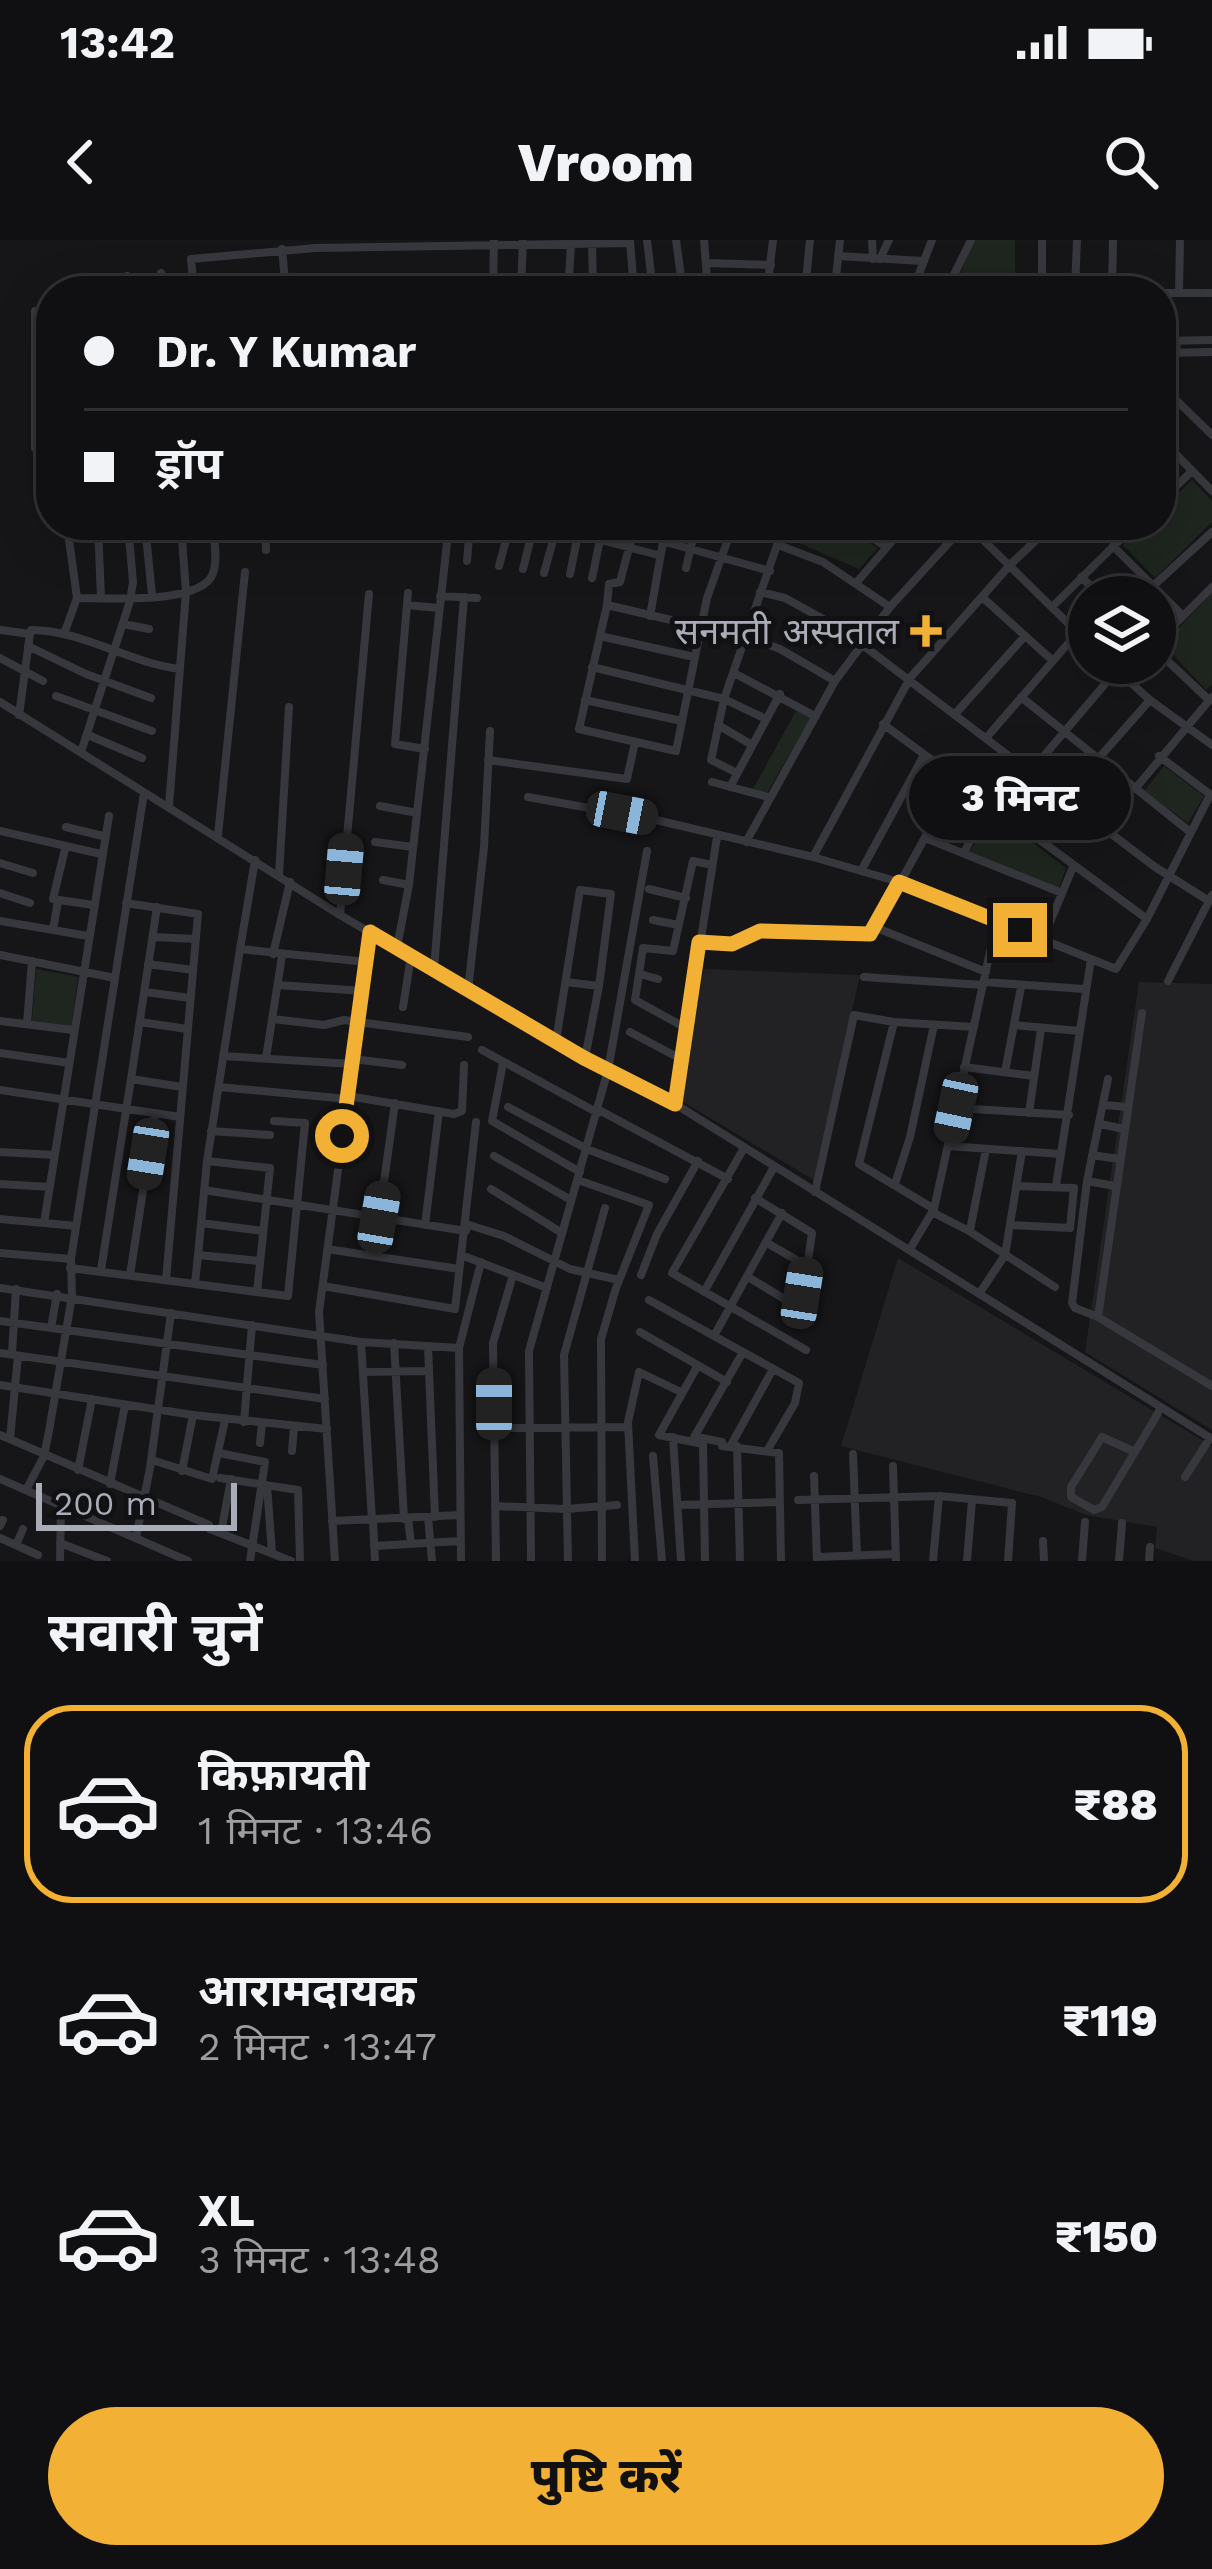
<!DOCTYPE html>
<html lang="hi">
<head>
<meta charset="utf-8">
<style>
	body { margin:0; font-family:"Work Sans","Noto Sans Devanagari",sans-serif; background:#1e1e20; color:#f1f3f6; height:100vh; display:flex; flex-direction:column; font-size:45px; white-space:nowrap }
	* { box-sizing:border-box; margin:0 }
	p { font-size:39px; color:#9c9d9f }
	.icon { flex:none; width:66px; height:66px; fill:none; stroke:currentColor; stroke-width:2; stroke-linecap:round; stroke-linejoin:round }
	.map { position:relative; height:1321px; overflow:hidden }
	.drawer { display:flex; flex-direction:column; background:#101012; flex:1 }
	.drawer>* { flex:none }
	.banner { position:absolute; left:36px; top:36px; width:1140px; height:264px; border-radius:48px; box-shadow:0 12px 48px #0002,0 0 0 3px #303032; display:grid; align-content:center; height:264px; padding:0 48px; background:#101012 }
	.controls { position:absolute; left:1068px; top:336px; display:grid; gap:24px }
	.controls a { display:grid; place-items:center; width:108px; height:108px; border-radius:50%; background:#101012; box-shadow:0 12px 48px #0002,0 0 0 3px #303032; font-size:60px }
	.scale { position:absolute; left:36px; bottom:30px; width:201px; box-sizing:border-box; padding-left:12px; border:6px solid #a8adb8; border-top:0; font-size:33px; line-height:42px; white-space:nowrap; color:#a8adb8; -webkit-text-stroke:9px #111113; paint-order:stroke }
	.end { position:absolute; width:54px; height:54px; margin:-27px; border:15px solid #f2b134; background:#111; box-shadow:0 0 0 6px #111 }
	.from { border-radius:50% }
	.bubble { position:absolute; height:84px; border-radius:42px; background:#101012; box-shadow:0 12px 48px #0002,0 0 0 3px #303032; font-size:39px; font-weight:800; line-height:84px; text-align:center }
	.car { position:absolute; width:36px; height:72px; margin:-36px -18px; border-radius:15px; box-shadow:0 0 9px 3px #0007; background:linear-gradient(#222 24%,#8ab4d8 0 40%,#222 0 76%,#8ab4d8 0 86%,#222 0) }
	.banner b { display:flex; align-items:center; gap:42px; height:114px; font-size:45px }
	.banner b+b { border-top:3px solid #303032 }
	.banner i { width:30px; height:30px; background:#f1f3f6 }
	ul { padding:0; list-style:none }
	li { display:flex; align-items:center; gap:36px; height:198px; margin:0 24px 18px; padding:0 24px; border:6px solid transparent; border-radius:48px }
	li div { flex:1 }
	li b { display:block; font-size:45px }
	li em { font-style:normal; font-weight:800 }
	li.on { border-color:#f2b134 }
	li>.icon { width:108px; height:108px; stroke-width:1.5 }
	h2 { padding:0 48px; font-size:54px; line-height:144px }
	.cta { display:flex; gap:24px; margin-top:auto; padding:24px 48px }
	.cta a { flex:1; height:138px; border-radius:72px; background:#f2b134; color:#111; font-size:48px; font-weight:800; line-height:138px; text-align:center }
	.status { display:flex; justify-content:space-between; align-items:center; height:84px; padding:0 60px; background:#101012; direction:ltr }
	.status svg { height:33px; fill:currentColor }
	header { display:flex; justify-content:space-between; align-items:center; height:156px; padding:0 48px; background:#101012; font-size:54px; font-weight:800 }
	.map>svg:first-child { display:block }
	.built { fill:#222225 }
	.green { fill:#1e261f }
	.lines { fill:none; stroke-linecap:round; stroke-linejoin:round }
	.minor { stroke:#37383d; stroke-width:8 }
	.route { stroke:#f2b134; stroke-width:15 }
	.poi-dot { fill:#f2b134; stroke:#111113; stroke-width:4.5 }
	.labels { text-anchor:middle; stroke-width:10; stroke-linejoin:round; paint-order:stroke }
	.poi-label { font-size:36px; fill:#a8adb8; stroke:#111113; text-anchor:end }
</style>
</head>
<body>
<div class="status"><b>13:42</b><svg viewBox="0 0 49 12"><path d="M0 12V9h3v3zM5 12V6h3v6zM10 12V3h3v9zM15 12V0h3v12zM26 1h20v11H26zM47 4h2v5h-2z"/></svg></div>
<header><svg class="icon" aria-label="back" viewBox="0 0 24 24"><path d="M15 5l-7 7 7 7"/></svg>Vroom<svg class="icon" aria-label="search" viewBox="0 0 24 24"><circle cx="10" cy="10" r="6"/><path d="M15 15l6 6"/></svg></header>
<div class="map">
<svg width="1212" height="1321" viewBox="0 0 1212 1321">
	<rect width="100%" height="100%" fill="#161618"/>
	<path class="built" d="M704 729 860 735 814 940 680 860Z
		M1139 742 1212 744V1190L1085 1112Z
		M898 1018 1212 1206V1321H1194L1155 1308 1157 1287 1086 1275 1041 1257 841 1206Z"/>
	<path class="green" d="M973 0H1015V42L960 36Z
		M1192 240 1212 261V282L1155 338 1123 305 1144 285H1161V269Z
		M793 285H840L878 308 859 329 790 299Z
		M1212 353V444L1206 450 1163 404Z
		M796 471 811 477 767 553 753 549Z
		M1164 526 1204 556 1188 583 1144 551Z
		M993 573 1066 628 1058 650 969 613Z
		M36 729 78 737 71 788 32 781Z"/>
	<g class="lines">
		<path class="minor" d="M592 0 593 51
			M647 0 653 51
			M676 0 683 51
			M704 0 708 51
			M872 0 873 19
			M630 1 634 51
			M282 9 286 51
			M838 16 923 21
			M880 19 889 0
			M707 23 771 25
			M161 33 163 51
			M127 36 128 51
			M805 46 1112 51
			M835 47 840 0
			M914 47 932 0
			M948 47 971 0
			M1075 49 1077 0
			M1042 50V0
			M194 51 191 19 316 8 630 3
			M493 51 494 0
			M521 51 523 0
			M568 51 571 5
			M767 51 773 0
			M805 51 810 0
			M1112 51 1113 0
			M1161 53H1212
			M1179 53 1180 0
			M35 71V208L51 206
			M1161 101 1212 100
			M1161 113 1212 112
			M1170 154 1212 195
			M1161 169 1170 154 1177 102
			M1161 199 1212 251
			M1161 261 1192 231
			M98 285 101 358
			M145 285 152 355
			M265 285 266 310
			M544 285 658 315
			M635 285 620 342 609 344 607 365 579 489 676 511 707 358 733 285
			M854 285 886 307
			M968 285 1089 404
			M662 301 770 331
			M778 305 823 322 890 367
			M1113 306 1182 375
			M467 321 470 285
			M499 326 510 285
			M686 328 696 285
			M523 329 534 285
			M544 333 557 286
			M570 334 580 285
			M1081 337 1102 357
			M592 338 600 300
			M857 342 906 285
			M1153 346 1212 292
			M760 352 785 358 843 390 1155 627 1209 661
			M408 353 395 504 425 509
			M440 356 477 358
			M982 357 1053 421
			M77 358C106 358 203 365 213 333 218 320 214 299 213 285
			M407 365 438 368
			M607 365 701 387
			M1052 367 1135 285
			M650 376 666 285
			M123 384 149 389
			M1 390 30 394 31 390C82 390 129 423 180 429
			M64 394 77 358 67 285
			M600 396 694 417
			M748 397 780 409 835 441
			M1155 404 1212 347
			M28 406 86 434 151 458
			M1155 409 1209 460
			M0 418 43 441
			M1109 423 1150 460 1212 505
			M592 427 724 459 766 479
			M734 433 813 475
			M56 456 152 491
			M1021 457 1189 591
			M585 460 682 481
			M0 462 340 675 585 818 675 864 1212 1199
			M956 473 1025 396
			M19 475 30 394
			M883 484 1147 679
			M718 485 752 505
			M88 495 142 518
			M987 497 1078 392
			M81 512 130 361 133 342 128 285
			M1159 516 1211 555
			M488 520 627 539 635 502
			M1031 531 1117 430
			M737 533 711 520 724 459 784 285
			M712 542 768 557
			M730 547 780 454
			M1135 549 1212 457
			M528 557 656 580 813 617 899 642 1116 729 1147 679 1210 555
			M169 566 186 352 181 285
			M380 566 417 573
			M66 587 103 596
			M0 591 101 614
			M218 595 245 332
			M1031 595 1150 460
			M925 598 1062 653
			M375 602 413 607
			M746 602 835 441 890 367 965 285
			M65 609 53 659 93 665
			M964 613 989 562
			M813 617 910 438 1010 325 1052 285
			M0 623 33 633
			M861 631 924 515
			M279 635 289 467
			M383 640 409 645
			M649 649 686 658
			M0 653 30 663
			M126 663 198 674 166 1040
			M157 667 131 839 182 847
			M340 675 369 354
			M653 680 678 685
			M0 681 88 696
			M877 688 986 732
			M53 690 58 661
			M153 697 196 699
			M1043 699 1073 627
			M699 702 732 704 760 691 872 694 957 539
			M397 707 409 645 449 285
			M240 709 255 620
			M273 714 290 642
			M0 715 115 738
			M148 724 193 730
			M434 729 464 357
			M640 734 658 739
			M864 737 983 745
			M1168 741 1212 655
			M566 742 599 746
			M984 742 1084 749
			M278 745 363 751
			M468 750 484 607 490 491
			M145 752 190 758
			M403 767 411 716
			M1142 773 1098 1077 1212 1146
			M273 779 324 785 344 780 468 797
			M0 781 73 790
			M140 782 187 789
			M894 782 859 924 934 969
			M27 784 32 721
			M1014 785 1080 791
			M686 788 635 760 643 708 673 711 693 621 712 625
			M630 792 681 819
			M556 801 580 650 611 654 599 746 585 818
			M482 810 598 873
			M0 813 69 823
			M223 816 353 824
			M266 818 282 716
			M353 819 402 825
			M503 823 492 881 580 932
			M964 827 1034 836
			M1005 832 1021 747
			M219 847 348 859
			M0 850 180 877
			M348 856 454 874 462 871 464 825
			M675 864 717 597
			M1104 865 1128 867
			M508 867 587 909 665 939
			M956 868 1069 875
			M599 870 728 939
			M1029 873 1041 789
			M1100 884 1124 889
			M211 891 270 895
			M948 906 1061 914
			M744 908 672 1033 806 1110
			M0 912 55 915
			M1092 915 1119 919
			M494 916 571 960
			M207 921 270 928 257 1052
			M578 940 649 965 616 1048 601 1099 602 1321
			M1087 941 1115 946
			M0 944 50 947
			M895 944 910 897 934 785
			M1056 946 1091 719
			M491 949 562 993
			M204 950 466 991
			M815 952 854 775 894 782 974 787
			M932 972 969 991 1055 1047
			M379 977 395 863
			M0 979 76 986
			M44 983 109 576
			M201 983 263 991
			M466 984 504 996 570 1029 619 1040
			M425 985 439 871
			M1010 985 1070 988 1074 948 1016 946
			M970 990 986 909
			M767 1003 807 1026
			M327 1009 459 1029
			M910 1009 934 969 997 680
			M0 1013 71 1019
			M198 1015 195 1044 288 1056 305 883 274 881
			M461 1015 547 1048
			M260 1021 198 1015 207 921 240 709 367 722
			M70 1028 195 1044
			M101 1030 131 839
			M130 1035 155 873
			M641 1035 657 994 698 921
			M748 1037 801 1069 812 993 755 958
			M323 1046 455 1069 476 882
			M0 1048 361 1102 459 1108
			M704 1052 774 927
			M979 1054 1005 1015 1022 911
			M649 1060 799 1143 795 1163 767 1211
			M1098 1077 1075 1068 1072 1063 1087 941 1108 839
			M0 1081 323 1125
			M51 1088 57 1054
			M640 1092 727 1142
			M714 1096 782 973
			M361 1102 372 1280
			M394 1103 404 1279
			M428 1106 435 1277
			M0 1113 325 1159
			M12 1113 16 1049
			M698 1125 659 1195 703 1204 702 1198 722 1202V1206L779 1213 781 1321
			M363 1132 427 1131
			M0 1145 193 1175 327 1189
			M244 1182 252 1085
			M494 1188 628 1187
			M0 1195 209 1285
			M673 1197 681 1321
			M10 1199 18 1116
			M693 1199 743 1112
			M260 1203 262 1183
			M703 1204 705 1321
			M731 1205 773 1129
			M737 1206 740 1321
			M292 1211 294 1187
			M1135 1212 1102 1197 1071 1247V1257L1094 1270 1102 1267 1157 1175 1161 1167
			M224 1214 265 1222 250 1321
			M853 1214 857 1316
			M653 1216 662 1321
			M152 1220 212 1239 225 1180
			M893 1226 896 1321
			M78 1230 92 1159
			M182 1231 193 1175
			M814 1236 817 1321
			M1185 1237 1210 1198
			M220 1238 298 1250 300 1321
			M0 1239 188 1321
			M110 1244 125 1165
			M267 1245 272 1313
			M26 1250 44 1216 49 1191 72 1056 71 1019 144 553
			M798 1260 939 1256 1012 1263 1008 1321
			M678 1265 780 1262
			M495 1266 566 1269 617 1265
			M428 1277 432 1321
			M408 1278 411 1304
			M332 1281 460 1275
			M373 1281 375 1321
			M0 1286 3 1280
			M210 1289 291 1321
			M221 1293 231 1239
			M0 1298 38 1315
			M136 1298 150 1228 171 1073
			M1043 1301 1044 1321
			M60 1303 107 1321
			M16 1305 23 1289
			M374 1306 460 1301
			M817 1317 896 1314
			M60 1321 61 1266
			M335 1321 319 1072 370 692
			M461 1321 459 1108 481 1022
			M496 1321 493 1103 513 1035
			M531 1321 529 1111 608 830 647 611
			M568 1321 564 1115 605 968
			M635 1321 628 1182 639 1132 681 1152
			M933 1321 939 1256
			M967 1321 972 1260
			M1082 1321 1085 1282
			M1119 1321 1122 1283
			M1149 1321 1150 1307"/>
	</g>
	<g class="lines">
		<path class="route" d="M342 896 370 692 584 818 675 864 699 702 732 704 760 691 870 694 899 642 1020 690"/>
	</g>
	<path class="poi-dot" d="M920 373h12v12h12v12h-12v12h-12v-12h-12v-12h12z"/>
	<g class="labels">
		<g class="poi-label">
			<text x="899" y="404">सनमती अस्पताल</text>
		</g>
	</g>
</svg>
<div class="controls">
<a><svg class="icon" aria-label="layers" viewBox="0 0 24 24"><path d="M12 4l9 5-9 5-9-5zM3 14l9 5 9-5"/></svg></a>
</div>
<div class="scale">200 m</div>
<i class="end from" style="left:342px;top:896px"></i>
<i class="end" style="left:1020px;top:690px"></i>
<div class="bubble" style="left:909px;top:516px;width:222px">3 मिनट</div>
<i class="car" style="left:622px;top:573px;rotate:101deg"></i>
<i class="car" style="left:344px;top:629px;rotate:5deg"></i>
<i class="car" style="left:956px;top:868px;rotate:192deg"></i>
<i class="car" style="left:148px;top:914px;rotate:189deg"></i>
<i class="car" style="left:379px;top:977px;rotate:10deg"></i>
<i class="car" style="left:802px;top:1053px;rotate:9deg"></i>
<i class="car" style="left:494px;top:1164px;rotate:0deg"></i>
<div class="banner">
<b><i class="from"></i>Dr. Y Kumar</b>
<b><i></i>ड्रॉप</b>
</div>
</div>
<section class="drawer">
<h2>सवारी चुनें</h2>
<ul>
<li class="on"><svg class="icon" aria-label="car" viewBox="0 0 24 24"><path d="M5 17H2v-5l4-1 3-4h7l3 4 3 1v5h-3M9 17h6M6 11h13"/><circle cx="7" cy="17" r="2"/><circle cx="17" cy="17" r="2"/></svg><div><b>किफ़ायती</b><p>1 मिनट · 13:46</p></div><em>₹88</em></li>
<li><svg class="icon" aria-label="car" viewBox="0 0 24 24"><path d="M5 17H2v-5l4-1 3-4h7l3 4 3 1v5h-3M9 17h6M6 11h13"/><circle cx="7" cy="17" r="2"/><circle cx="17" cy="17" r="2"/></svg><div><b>आरामदायक</b><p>2 मिनट · 13:47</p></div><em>₹119</em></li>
<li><svg class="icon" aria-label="car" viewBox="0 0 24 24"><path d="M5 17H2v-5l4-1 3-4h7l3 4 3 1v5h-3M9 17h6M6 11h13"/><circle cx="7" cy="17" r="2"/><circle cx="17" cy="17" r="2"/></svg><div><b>XL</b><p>3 मिनट · 13:48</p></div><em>₹150</em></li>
</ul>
<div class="cta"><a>पुष्टि करें</a></div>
</section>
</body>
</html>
